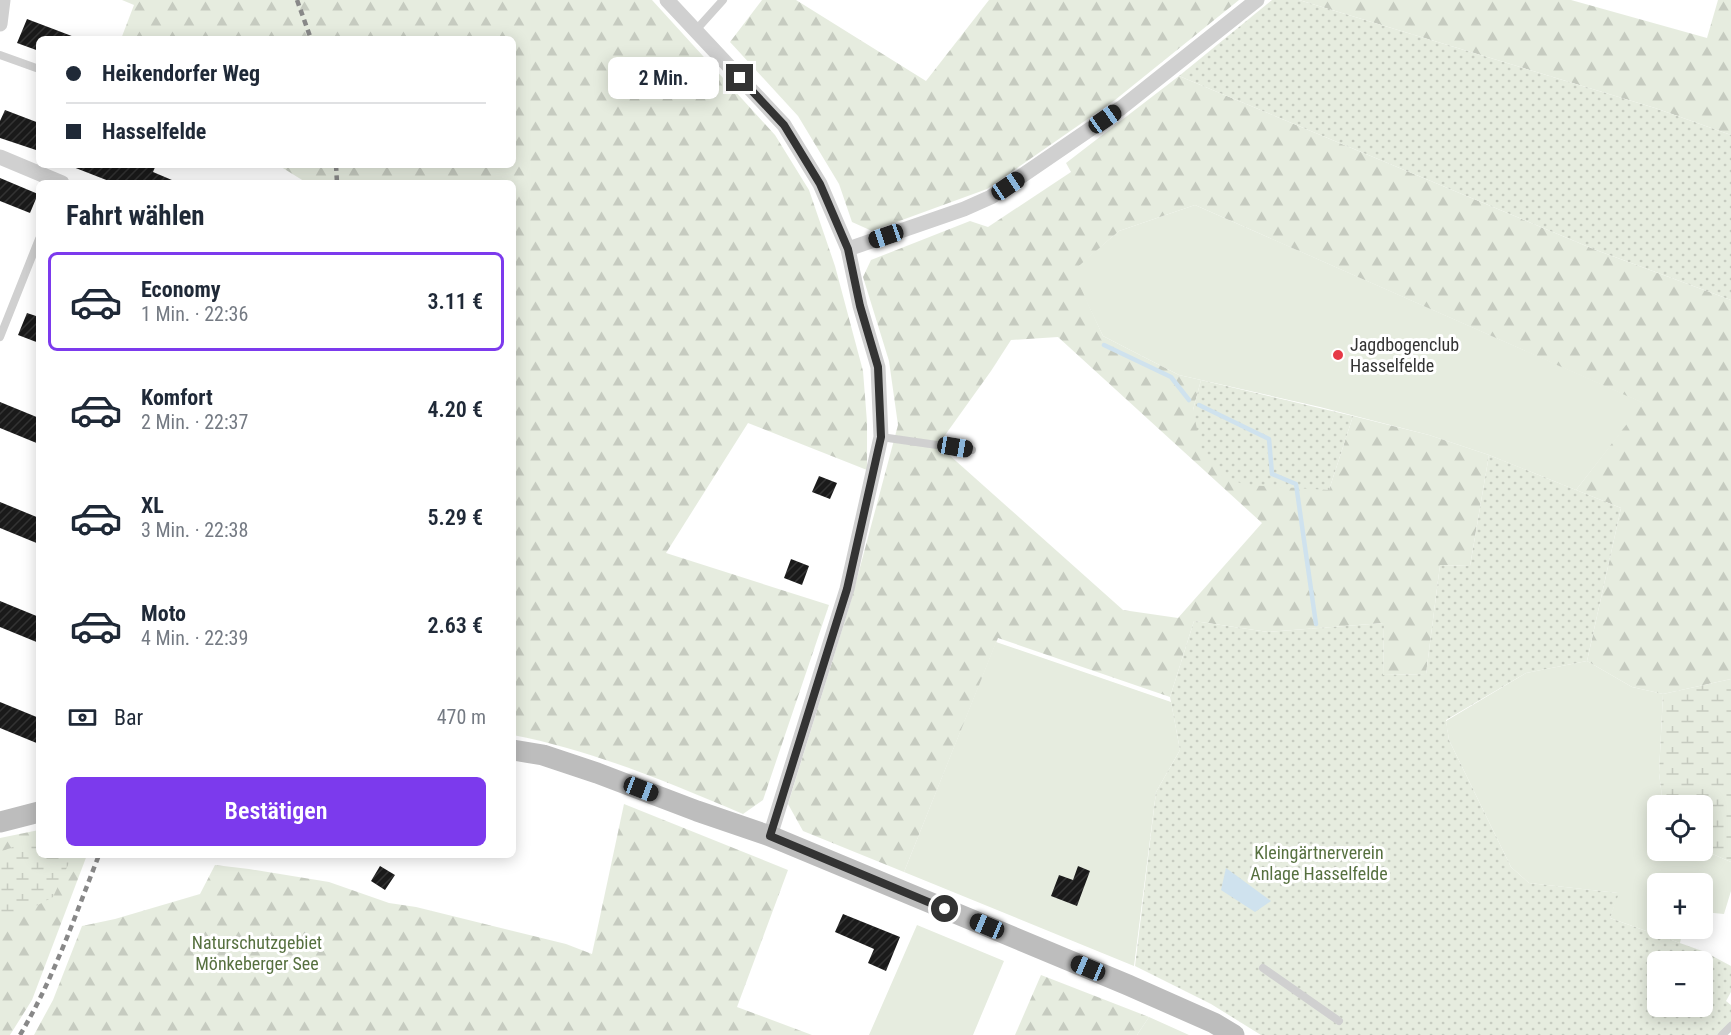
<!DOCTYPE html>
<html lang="de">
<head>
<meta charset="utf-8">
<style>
	body { margin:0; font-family:"Roboto Condensed",sans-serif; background:#f6f6f7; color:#1f2937; height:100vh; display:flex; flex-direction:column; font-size:22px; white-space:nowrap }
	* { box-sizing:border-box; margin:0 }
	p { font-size:20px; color:#747a83 }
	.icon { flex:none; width:33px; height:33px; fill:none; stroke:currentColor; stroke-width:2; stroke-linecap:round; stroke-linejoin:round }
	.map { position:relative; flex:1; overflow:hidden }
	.panel { position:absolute; left:36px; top:180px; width:480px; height:678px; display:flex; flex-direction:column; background:#fff; border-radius:9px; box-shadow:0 3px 15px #0003 }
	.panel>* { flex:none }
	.banner { position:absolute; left:36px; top:36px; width:480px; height:132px; border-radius:9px; box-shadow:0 3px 15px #0003; display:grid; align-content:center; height:132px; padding:0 30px; background:#fff }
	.controls { position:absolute; left:1647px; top:795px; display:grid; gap:12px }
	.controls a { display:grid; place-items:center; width:66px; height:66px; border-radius:9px; background:#fff; box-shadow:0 3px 15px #0003; font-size:30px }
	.end { position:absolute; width:27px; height:27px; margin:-14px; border:8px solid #333; background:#fff; box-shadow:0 0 0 3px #fff }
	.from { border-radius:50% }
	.bubble { position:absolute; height:42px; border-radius:9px; background:#fff; box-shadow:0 3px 15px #0003; font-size:20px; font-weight:600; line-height:42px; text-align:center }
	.car { position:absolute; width:18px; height:36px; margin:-18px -9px; border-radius:8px; box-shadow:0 0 4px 2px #0007; background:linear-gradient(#222 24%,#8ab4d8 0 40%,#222 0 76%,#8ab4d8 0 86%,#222 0) }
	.banner b { display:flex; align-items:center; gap:21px; height:57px; font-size:22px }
	.banner b+b { border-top:2px solid #e0e1e3 }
	.banner i { width:15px; height:15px; background:#1f2937 }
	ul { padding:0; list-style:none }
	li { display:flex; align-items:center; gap:18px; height:99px; margin:0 12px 9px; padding:0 18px; border:3px solid transparent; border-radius:9px }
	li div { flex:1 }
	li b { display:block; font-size:22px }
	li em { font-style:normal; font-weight:600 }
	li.selected { border-color:#7c3aed }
	li>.icon { width:54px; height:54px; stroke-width:1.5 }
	h2 { padding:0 30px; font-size:27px; line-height:72px }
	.pay { display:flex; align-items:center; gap:15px; height:66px; padding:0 30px; font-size:22px }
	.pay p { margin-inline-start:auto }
	.action { display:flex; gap:12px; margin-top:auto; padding:12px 30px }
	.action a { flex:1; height:69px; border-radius:9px; background:#7c3aed; color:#fff; font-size:24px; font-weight:600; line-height:69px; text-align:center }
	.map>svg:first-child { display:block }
	.green { fill:#e6ecdf }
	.forest { fill:url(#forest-firs); fill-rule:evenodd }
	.wetland { fill:url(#wetland-marsh) }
	.garden { fill:url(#garden-dots); fill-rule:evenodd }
	.water { fill:#cfe2ee }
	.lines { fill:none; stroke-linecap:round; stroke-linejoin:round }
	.stream { stroke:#cfe2ee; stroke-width:4.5 }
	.building { fill:url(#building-hatch) }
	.lane { stroke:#d0d0d0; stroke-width:8 }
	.street { stroke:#d0d0d0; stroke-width:15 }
	.secondary { stroke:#bdbdbd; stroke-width:21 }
	.rail { stroke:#888; stroke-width:4.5; stroke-dasharray:6 4.5; stroke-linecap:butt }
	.route { stroke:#333; stroke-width:8 }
	.poi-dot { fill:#e63946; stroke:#fff; stroke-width:2 }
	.labels { text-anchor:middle; stroke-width:6; stroke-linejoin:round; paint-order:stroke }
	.poi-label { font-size:18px; fill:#333; stroke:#fff; text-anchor:start }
	.park-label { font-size:18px; fill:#56703f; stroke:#fff }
</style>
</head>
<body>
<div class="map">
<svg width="1731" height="1035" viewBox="0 0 1731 1035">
	<defs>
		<pattern id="forest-firs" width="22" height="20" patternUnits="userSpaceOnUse" patternTransform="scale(1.5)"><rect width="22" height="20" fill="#e6ecdf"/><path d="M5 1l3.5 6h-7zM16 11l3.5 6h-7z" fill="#c6cbc0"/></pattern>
		<pattern id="wetland-marsh" width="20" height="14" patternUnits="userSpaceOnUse" patternTransform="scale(1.5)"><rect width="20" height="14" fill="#e6ecdf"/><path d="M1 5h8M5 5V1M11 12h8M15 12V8" fill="none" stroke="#c6cbc0"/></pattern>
		<pattern id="garden-dots" width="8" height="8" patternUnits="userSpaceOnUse" patternTransform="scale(1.5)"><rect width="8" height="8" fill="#e6ecdf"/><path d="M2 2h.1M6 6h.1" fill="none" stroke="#c6cbc0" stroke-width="1.8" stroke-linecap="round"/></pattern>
		<pattern id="building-hatch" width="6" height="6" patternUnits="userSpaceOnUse" patternTransform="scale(1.5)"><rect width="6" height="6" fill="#1a1a1a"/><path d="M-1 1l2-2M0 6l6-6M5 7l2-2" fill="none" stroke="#333"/></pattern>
	</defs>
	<rect width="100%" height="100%" fill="#fff"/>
	<path class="green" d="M1195 205 1644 403 1576 490 1489 455 1429 435 1320 407 1179 375 1103 336 1072 271 1119 231Z
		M996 642 1171 702 1180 750 1156 792 1134 966 904 872Z
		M1587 661 1632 687 1663 694 1659 773 1663 805 1658 806V850H1703L1731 862V891L1724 914 1703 912 1702 884H1658V928L1683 929 1680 943 1610 918 1618 893 1529 883 1511 867 1449 740 1446 721 1526 673Z
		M917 925 1004 961 973 1035H869Z
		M1149 1017 1189 1035H1137Z"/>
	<path class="forest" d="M122 0H652L775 135 809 190 835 266 863 371 867 422V470L748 423 666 553 829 605 763 800 743 814C668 782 594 751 513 735V183H307L278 165H513V39H121L134 5Z
		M762 0H796L926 81 989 0H1239L1115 100 987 189 872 231 852 222 839 184 798 116 730 42Z
		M1299 0H1571L1707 38 1718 0H1731V135L1655 108Z
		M1179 76 1596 250 1731 300V679L1663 694 1632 687 1587 661 1621 508 1576 490 1643 403 1195 205 1119 231 1073 271 1103 336 1179 375 1201 380 1193 410 1329 490 1353 416 1429 435 1489 455 1470 566 1440 565 1426 674 1383 675 1384 623 1268 632 1194 621 1170 697 998 638 904 872 803 831 788 804 851 601 898 425 889 361 863 277 871 260 970 221 988 227 1071 172 1066 163ZM1058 337 1262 523 1178 618 1123 610 938 445 991 371 1011 340Z
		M624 804 788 870 737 1007 812 1035H34L53 1000 82 926 115 919 200 894 215 865 249 869 329 882 389 903 416 907 566 944 592 954Z
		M39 830V855H87L32 1000 10 1035H0V838Z
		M1041 975 1149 1017 1137 1035H1015Z"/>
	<path class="wetland" d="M1731 679V862L1703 850 1702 806 1663 805 1659 773 1663 694Z
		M31 840 39 841V855H66L69 863 53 897 0 925V852Z"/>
	<path class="garden" d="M1272 0H1299L1655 108 1731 135V300L1596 250 1179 76Z
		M1201 380 1353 416 1329 490 1245 485 1221 475 1201 448 1193 410Z
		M1489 455 1621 508 1587 661 1526 673 1446 720 1449 740 1511 867 1529 883 1619 893 1610 918 1705 952 1731 966V992L1726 1001 1731 1005V1024L1720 1035H1261L1211 1004 1135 966 1156 792 1180 750 1170 697 1194 621 1268 632 1384 623 1383 675 1426 674 1440 565 1470 566ZM1658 962H1702V1006H1658Z"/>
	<path class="water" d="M1226 868 1271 901 1255 912 1221 890Z"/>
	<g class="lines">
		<path class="stream" d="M1104 345 1171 377 1189 400
			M1199 405 1269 439 1272 474 1296 484 1316 624"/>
	</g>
	<path class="building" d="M27 19 77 38V39H39V51L17 43Z
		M5 110 39 123V150L37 149 36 150 0 138V121Z
		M68 165H156L153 172 179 183H114Z
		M0 178 38 194 30 213 0 201Z
		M27 313 39 317V343L18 335Z
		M0 402 39 418V444L0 428Z
		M819 476 837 483 830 499 812 492Z
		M0 502 39 518V544L0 528Z
		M791 559 809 566 802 585 784 578Z
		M0 601 39 617V643L0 627Z
		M0 702 39 718V744L0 728Z
		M380 866 395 875 385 890 371 881Z
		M1078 866 1090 871 1077 906 1051 896 1059 875 1073 880Z
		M843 914 900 937 886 971 868 963 874 949 835 932Z"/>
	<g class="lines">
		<path class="lane" d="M696 30 723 0
			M0 55 39 69
			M0 337 39 239
			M881 437 972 450
			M1263 968 1339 1021
			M1722 1035 1731 1026"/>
		<path class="street" d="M667 0 784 125 820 184 848 249 860 306 878 367 881 437 847 589 770 836
			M0 24 3 0
			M0 157 62 183
			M848 249 964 209 991 197 1121 108 1257 0"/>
		<path class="secondary" d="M513 750 543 755 597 773 697 811 770 836 1128 985 1214 1023 1234 1035
			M0 822 39 812"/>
		<path class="rail" d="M297 0 311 39
			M336 165 337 183
			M20 1035C54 978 75 916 99 855"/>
	</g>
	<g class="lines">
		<path class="route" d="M740 78 784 125 820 184 848 249 860 306 878 367 881 437 847 589 770 836 945 909"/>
	</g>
	<circle class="poi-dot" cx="1338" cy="355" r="6"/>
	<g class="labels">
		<g class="poi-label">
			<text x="1350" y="351">Jagdbogenclub<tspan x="1350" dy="21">Hasselfelde</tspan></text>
		</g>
		<g class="park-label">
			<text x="1319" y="859">Kleingärtnerverein<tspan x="1319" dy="21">Anlage Hasselfelde</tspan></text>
			<text x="257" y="949">Naturschutzgebiet<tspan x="257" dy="21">Mönkeberger See</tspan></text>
		</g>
	</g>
</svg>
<div class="controls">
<a><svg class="icon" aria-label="locate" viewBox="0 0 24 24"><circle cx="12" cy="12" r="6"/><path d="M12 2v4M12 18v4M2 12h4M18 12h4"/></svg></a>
<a>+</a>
<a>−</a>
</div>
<i class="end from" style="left:945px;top:909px"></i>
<i class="end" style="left:740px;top:78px"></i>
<div class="bubble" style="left:608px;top:57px;width:111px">2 Min.</div>
<i class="car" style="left:1105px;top:119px;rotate:55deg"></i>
<i class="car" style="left:1008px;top:186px;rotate:56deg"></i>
<i class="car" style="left:886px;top:236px;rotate:251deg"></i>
<i class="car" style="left:955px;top:447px;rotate:99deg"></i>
<i class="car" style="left:641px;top:789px;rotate:111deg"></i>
<i class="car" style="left:987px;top:926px;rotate:293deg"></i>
<i class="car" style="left:1088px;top:968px;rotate:293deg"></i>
<div class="banner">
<b><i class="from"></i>Heikendorfer Weg</b>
<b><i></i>Hasselfelde</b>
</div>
<section class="panel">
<h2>Fahrt wählen</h2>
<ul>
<li class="selected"><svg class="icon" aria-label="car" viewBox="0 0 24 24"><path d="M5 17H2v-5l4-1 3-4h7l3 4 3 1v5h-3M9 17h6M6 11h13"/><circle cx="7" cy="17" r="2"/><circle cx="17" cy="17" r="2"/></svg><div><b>Economy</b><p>1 Min. · 22:36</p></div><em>3.11 €</em></li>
<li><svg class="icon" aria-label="car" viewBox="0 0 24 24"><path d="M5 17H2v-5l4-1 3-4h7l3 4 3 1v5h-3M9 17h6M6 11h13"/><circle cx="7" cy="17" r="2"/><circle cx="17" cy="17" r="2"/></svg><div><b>Komfort</b><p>2 Min. · 22:37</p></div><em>4.20 €</em></li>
<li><svg class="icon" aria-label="car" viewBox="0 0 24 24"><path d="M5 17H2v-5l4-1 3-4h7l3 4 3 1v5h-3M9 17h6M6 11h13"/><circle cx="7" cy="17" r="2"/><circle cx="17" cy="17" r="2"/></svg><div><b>XL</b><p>3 Min. · 22:38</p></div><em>5.29 €</em></li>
<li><svg class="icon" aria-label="car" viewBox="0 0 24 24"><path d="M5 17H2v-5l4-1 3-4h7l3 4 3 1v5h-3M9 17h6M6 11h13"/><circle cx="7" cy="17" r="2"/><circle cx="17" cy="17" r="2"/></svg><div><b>Moto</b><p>4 Min. · 22:39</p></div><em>2.63 €</em></li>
</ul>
<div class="pay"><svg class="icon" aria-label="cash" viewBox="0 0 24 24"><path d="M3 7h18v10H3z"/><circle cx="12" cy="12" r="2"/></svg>Bar<p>470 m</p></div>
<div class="action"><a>Bestätigen</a></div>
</section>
</div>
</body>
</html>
